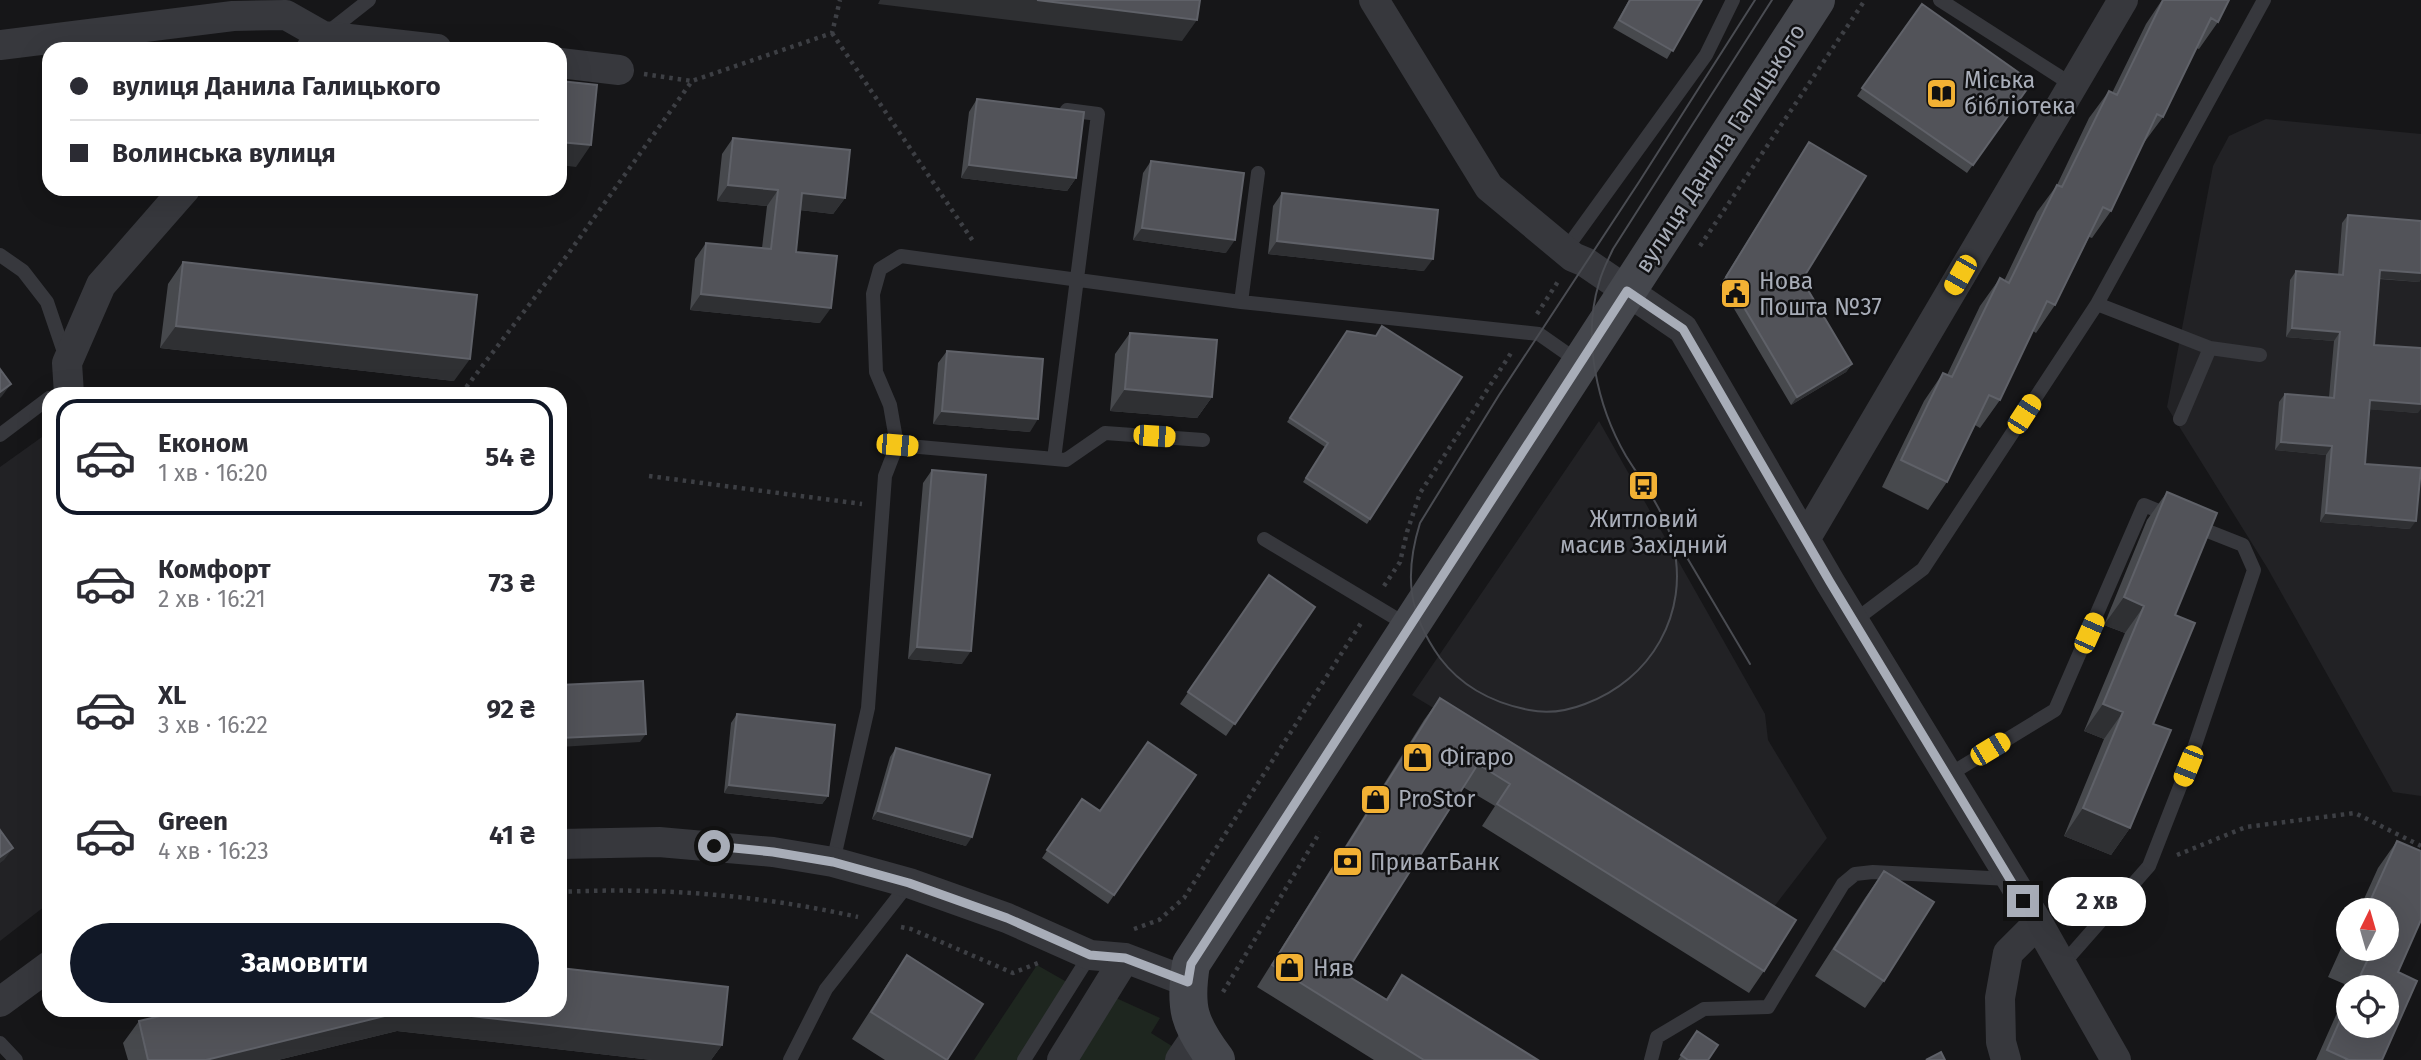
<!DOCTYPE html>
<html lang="uk">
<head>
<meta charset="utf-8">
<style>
	body { margin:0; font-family:"Fira Sans",sans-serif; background:#f2f2f3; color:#2b2b33; height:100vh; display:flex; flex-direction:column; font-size:26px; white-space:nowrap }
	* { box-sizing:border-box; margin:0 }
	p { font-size:23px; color:#7c7c81 }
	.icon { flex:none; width:38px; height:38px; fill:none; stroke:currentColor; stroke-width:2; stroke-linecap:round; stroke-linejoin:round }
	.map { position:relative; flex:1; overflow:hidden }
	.sheet { position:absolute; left:42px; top:387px; width:525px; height:630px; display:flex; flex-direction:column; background:#fff; border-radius:21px; box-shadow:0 7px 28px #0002 }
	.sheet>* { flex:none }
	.banner { position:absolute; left:42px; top:42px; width:525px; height:154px; border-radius:21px; box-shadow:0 7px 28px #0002; display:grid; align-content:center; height:154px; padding:0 28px; background:#fff }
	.needle { width:46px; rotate:5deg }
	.tools { position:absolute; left:2336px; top:898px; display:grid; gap:14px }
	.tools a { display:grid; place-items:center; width:63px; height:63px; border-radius:50%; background:#fff; box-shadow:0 7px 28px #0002; font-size:35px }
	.end { position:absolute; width:32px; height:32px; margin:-16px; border:9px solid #a8adb8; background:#111; box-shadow:0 0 0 4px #111 }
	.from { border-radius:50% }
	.bubble { position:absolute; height:49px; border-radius:24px; background:#fff; box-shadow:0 7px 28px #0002; font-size:23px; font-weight:700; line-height:49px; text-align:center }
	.car { position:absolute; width:21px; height:42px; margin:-21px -10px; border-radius:9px; box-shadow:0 0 5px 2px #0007; background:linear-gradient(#f5c518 24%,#345 0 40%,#f5c518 0 76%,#345 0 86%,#f5c518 0) }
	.banner b { display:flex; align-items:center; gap:24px; height:66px; font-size:26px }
	.banner b+b { border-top:2px solid #e1e1e2 }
	.banner i { width:18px; height:18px; background:#2b2b33 }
	ul { padding:12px 0 0; list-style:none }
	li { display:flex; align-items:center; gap:21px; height:116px; margin:0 14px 10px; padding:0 14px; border:4px solid transparent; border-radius:21px }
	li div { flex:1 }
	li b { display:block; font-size:26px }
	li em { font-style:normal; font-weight:700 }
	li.active { border-color:#111827 }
	li>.icon { width:63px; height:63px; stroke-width:1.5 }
	.primary-button { display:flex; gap:14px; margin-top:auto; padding:14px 28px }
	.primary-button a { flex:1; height:80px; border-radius:42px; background:#111827; color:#fff; font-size:28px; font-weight:700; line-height:80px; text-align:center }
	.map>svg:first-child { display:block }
	.built { fill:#222225 }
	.green { fill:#1e261f }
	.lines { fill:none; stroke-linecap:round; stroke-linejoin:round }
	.path { stroke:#3d3f44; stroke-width:4.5; stroke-dasharray:3.5 5; stroke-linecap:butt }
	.lane { stroke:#37383d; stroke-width:14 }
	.street { stroke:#37383d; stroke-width:30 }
	.secondary { stroke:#45474d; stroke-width:38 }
	.tram { stroke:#4a4c52; stroke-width:2 }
	.wall { fill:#47494d; fill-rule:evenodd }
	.shaded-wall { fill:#2f3033 }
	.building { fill:#525359; stroke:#5f6168; stroke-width:2 }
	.route { stroke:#a8adb8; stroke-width:9 }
	.labels { text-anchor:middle; stroke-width:5; stroke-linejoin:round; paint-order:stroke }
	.poi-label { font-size:23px; fill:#a8adb8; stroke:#111113; text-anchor:start }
	.street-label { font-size:23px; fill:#a8adb8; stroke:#111113 }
</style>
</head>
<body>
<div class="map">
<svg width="2421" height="1060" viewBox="0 0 2421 1060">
	<rect width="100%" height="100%" fill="#161618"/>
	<path class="built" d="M2266 119 2421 134V796L2393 792 2268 569 2167 407 2213 166 2229 136Z
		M1599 421 1765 714 1768 740 1827 838 1770 912 1412 695Z
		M49 432V903L0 941V467Z"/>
	<path class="green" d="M1037 965 1072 985 1024 1060H974Z
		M1116 998 1160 1018 1151 1033 1191 1058 1189 1060H1062Z"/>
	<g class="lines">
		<path class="path" d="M832 33 975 244
			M644 74 692 81
			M1700 246 1865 0
			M1537 314 1559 280
			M461 394 568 254 692 81 832 33 840 0
			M649 476 862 504
			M1384 586 1400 562 1407 532 1420 493 1513 350
			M2177 855 2246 827 2355 813 2421 846
			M560 892C660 887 760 895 858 917
			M901 927 911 929 1013 973 1038 963
			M1134 929 1159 920 1184 898 1363 620
			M1223 992 1320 832"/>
		<path class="lane" d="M1940 0 2071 84
			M327 33 369 0
			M1566 249 1706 55 1733 0
			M0 255 23 271 47 302 66 358
			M1241 302 1258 173
			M2097 304 2210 348 2260 355
			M2180 419 2210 348
			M0 435 49 398
			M897 445 1066 460 1105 433 1203 440
			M1054 459 1098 114 1067 110
			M1264 539 1407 625
			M1854 621 1923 569 2097 304 2264 0
			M1947 776 2055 710 2144 505 2173 517
			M833 862 868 708 885 476 897 445 890 405 876 372 873 294 880 269 901 256 1241 302 1539 334 1579 362
			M2062 965 2149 866 2188 766 2254 570 2243 545 2195 526
			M0 1043 16 1060
			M790 1060 826 989 909 883
			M1024 1060 1090 955
			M1651 1060 1657 1037 1704 1009 1768 1007 1843 884 1855 874 1873 872 2009 879"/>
		<path class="street" d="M1374 0 1489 187 1573 257 1585 262 1683 329 1830 582 2038 923 2116 1060
			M0 45 233 16 286 15 323 36
			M311 49 323 36 437 49
			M560 63 619 70
			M69 394 67 363 101 285 185 189
			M1806 538 2123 0
			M560 844 659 842 773 852 833 862 909 883 1007 918 1090 955 1125 958 1188 982
			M0 1002 49 966
			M1062 1060 1125 958
			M1180 1060 1197 1035
			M2006 1060 2001 1042 2000 998 2008 953 2038 923"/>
		<path class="secondary" d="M1216 1060C1189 1024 1184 1008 1191 964L1816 0"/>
		<path class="tram" d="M1755 0 1639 182 1499 395 1420 523C1404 575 1408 613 1440 658 1462 687 1493 703 1529 710 1548 714 1567 711 1585 704 1651 680 1690 613 1673 544 1665 512 1643 483 1626 456 1597 406 1582 338 1599 283 1602 271 1608 260 1613 249L1772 0
			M1676 539 1750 664"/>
	</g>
	<path class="wall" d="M1629 0H1702L1667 59 1613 28Z
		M2162 0H2229L2218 22 2199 49 2196 48 2163 117 2143 144 2111 211 2092 238 2089 237 2055 305 2036 333 2033 331 2000 400 1980 428 1975 425 1947 482 1928 510 1882 487 1924 401 1943 373 1947 375 1980 306 2000 278 2004 281 2037 212 2057 185 2089 118 2109 91 2112 93 2146 24Z
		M1922 4 2032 82 1967 173 1857 96Z
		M977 99 1076 178 1067 191 961 178 969 112Z
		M733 138 845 198 833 214 800 210 796 252 820 323 690 310 695 259 706 243 762 248 767 206 717 201 722 154Z
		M1809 142 1802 280 1852 364 1846 372 1791 405 1720 285Z
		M1151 161 1226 253 1133 240 1143 173Z
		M1282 193 1424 271 1268 254 1273 206Z
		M2348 215 2421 221V279L2419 282 2379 279 2374 345 2418 413 2369 409 2365 464 2410 529 2320 522 2326 455 2275 450 2279 402 2285 394 2329 397 2334 341 2286 337 2290 280 2296 271 2338 275 2342 223Z
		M183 262 454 381 160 348 168 284Z
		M1347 331 1462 377 1367 524 1303 482 1325 447 1287 422Z
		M1130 333 1212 397 1197 418 1110 411 1115 354Z
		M947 351 1030 432 933 424 938 363Z
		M932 470 962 664 908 659 923 483Z
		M2167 492 2175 615 2153 724 2130 828 2111 855 2064 836 2104 739 2084 731 2125 633 2104 625 2147 520Z
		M1269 575 1315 607 1226 736 1180 704Z
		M1440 698 1764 971 1749 993 1482 826 1495 806 1463 787 1345 974 1386 999 1402 975 1538 1060H1374L1257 987 1424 720Z
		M737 714 828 796 822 804 724 793 731 723Z
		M896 748 966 846 872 819 890 757Z
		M1196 775 1108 904 1042 858 1082 799 1100 811Z
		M2397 841 2398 972 2382 1060H2316L2349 986 2328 977 2348 933V948L2387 910H2359L2378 868ZM2348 987H2387L2348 1026Z
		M1884 871V981L1865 1008 1815 976 1865 898Z
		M907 955 947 1060H885L852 1039 888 983Z
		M186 1010 722 1045 711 1060H652L397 1031 278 1060H128L123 1043 139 1021Z
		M1697 1031 1708 1060H1678Z"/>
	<path class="shaded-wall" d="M880 0H1037L1197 20 1182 41 878 4Z
		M560 142 591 145 576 167 560 165Z
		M969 165 1076 178 1067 191 961 178Z
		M728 185 778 190 767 206 717 201Z
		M802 193 845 198 833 214 791 209Z
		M1142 228 1235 240 1226 253 1133 240Z
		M1277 241 1433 259 1424 271 1268 254Z
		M2380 270 2421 273V279L2419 282 2374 278Z
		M701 294 831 308 820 323 690 310Z
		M176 326 470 359 454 381 160 348Z
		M2292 328 2340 332 2334 341 2286 337Z
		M1852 364 1846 372 1791 405 1797 397Z
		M11 384 2 396 0 398V392Z
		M1125 389 1212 397 1197 418 1110 411Z
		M2370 400 2421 404V409L2418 413 2364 409Z
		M942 411 1038 419 1030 432 933 424Z
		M2281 442 2332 446 2326 455 2275 450Z
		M2326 513 2416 521 2410 529 2320 522Z
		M2124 597 2144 606 2125 633 2104 625Z
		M917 647 971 651 962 664 908 659Z
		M2103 704 2123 712 2104 739 2084 731Z
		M646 734 640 742 560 747V738Z
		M729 785 828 796 822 804 724 793Z
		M2083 808 2130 828 2111 855 2064 836Z
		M878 811 972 837 966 846 872 819Z
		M13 848 4 860 0 863V857Z
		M409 1010H420L722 1045 711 1060H652L397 1031 278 1060H206Z"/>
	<path class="building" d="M1037 0H1200L1197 20Z
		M1630 0H1702L1673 51 1619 20Z
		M2163 0H2229L2218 22 2211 18 2163 117 2157 114 2111 211 2103 207 2055 305 2047 301 2000 400 1989 395 1947 482 1901 460 1943 373 1952 377 2000 278 2009 283 2057 185 2062 187 2109 91 2117 95Z
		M1922 4 2032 82 1973 165 1862 88Z
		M560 81 597 85 591 145 560 142Z
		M977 99 1084 112 1076 178 969 165Z
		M733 138 850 150 845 198 802 193 796 252 837 256 831 308 701 294 706 243 771 249 778 190 728 185Z
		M1809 142 1866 176 1802 280 1852 364 1797 397 1726 277Z
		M1151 161 1244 173 1235 240 1142 228Z
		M1282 193 1438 210 1433 259 1277 241Z
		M2348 215 2421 221V273L2380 270 2374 345 2421 348V404L2370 400 2365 464 2421 468 2416 521 2326 513 2332 446 2281 442 2285 394 2334 398 2340 332 2292 328 2296 271 2343 275Z
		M183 262 477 295 470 359 176 326Z
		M1382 326 1462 377 1370 519 1306 478 1328 443 1290 418 1347 331 1376 336Z
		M1130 333 1217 340 1212 397 1125 389Z
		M947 351 1043 359 1038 419 942 411Z
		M0 369 11 384 0 392Z
		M932 470 986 475 971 651 917 647Z
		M2167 492 2217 513 2175 615 2195 623 2153 724 2171 730 2130 828 2083 808 2123 712 2103 704 2144 606 2124 597Z
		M1269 575 1315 607 1235 724 1188 692Z
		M643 681 646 734 560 738V685Z
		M1440 698 1796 920 1764 971 1497 804 1510 784 1478 764 1345 974 1387 1000 1402 975 1538 1060H1424L1272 965Z
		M737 714 835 725 828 796 729 785Z
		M1148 742 1196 775 1114 895 1047 850 1082 799 1100 811Z
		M896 748 990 775 972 837 878 811Z
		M0 830 13 848 0 857Z
		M2397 841 2421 851V920L2398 972 2417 981 2382 1060H2346L2347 1059 2327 1050 2348 1002V1026H2387V987H2355L2368 959 2348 950V948H2387V910H2366Z
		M1884 871 1934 902 1884 981 1834 949Z
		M907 955 983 1004 947 1060 871 1012Z
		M560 968 728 987 722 1045 420 1010H560Z
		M186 1010H409L206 1060H148L139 1021Z
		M1697 1031 1718 1045 1708 1060H1688L1681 1055Z
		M1941 1052 1945 1060H1926Z"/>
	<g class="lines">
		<path class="route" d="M714 846 773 852 833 862 909 883 1007 918 1090 955 1125 958 1188 982 1191 964 1627 291 1683 329 1830 582 2023 901"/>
	</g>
	<defs>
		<symbol id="library-square" viewBox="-11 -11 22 22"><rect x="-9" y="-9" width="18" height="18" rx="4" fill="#f2b134" stroke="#111113"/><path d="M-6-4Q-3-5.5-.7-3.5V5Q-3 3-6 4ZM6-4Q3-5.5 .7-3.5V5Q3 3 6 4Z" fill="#111"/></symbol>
		<symbol id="civic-square" viewBox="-11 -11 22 22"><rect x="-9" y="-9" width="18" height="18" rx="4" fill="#f2b134" stroke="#111113"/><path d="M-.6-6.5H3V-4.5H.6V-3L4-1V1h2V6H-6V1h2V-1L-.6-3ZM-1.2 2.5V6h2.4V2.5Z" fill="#111"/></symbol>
		<symbol id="bus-square" viewBox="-11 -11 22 22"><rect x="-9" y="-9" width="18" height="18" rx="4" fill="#f2b134" stroke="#111113"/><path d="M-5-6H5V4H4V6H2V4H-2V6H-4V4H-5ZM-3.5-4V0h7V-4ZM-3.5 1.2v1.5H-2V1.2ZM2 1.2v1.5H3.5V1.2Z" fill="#111"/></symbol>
		<symbol id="shop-square" viewBox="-11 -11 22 22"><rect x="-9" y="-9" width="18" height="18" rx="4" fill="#f2b134" stroke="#111113"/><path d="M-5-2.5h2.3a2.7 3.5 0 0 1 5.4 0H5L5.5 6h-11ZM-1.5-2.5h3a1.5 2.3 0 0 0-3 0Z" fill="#111"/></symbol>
		<symbol id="bank-square" viewBox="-11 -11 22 22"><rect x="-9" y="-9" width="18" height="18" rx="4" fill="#f2b134" stroke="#111113"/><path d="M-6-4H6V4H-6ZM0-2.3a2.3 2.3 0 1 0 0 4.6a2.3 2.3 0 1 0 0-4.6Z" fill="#111"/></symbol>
	</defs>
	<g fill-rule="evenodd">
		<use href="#library-square" x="1924" y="76" width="35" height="35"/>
		<use href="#civic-square" x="1718" y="276" width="35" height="35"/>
		<use href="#bus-square" x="1626" y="468" width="35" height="35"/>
		<use href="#shop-square" x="1400" y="740" width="35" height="35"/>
		<use href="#shop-square" x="1358" y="782" width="35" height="35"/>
		<use href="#bank-square" x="1330" y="844" width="35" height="35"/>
		<use href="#shop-square" x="1272" y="950" width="35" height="35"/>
	</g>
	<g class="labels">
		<g class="poi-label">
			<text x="1964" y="88">Міська<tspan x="1964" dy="26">бібліотека</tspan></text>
			<text x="1759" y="289">Нова<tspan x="1759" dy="26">Пошта №37</tspan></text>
			<text x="1644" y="527" text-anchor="middle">Житловий<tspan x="1644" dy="26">масив Західний</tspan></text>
			<text x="1440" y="765">Фігаро</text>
			<text x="1398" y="807">ProStor</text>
			<text x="1370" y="870">ПриватБанк</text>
			<text x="1313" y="976">Няв</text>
		</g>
		<g class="street-label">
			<text transform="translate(1720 148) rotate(-57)" y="8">вулиця Данила Галицького</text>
		</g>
	</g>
</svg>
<div class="tools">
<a><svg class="needle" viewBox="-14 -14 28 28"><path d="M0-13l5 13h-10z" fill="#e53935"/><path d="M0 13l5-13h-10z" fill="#7c7c81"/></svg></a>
<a><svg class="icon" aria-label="locate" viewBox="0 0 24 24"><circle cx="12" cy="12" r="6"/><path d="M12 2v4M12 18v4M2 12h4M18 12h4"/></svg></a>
</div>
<i class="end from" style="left:714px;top:846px"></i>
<i class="end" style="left:2023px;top:901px"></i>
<div class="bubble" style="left:2048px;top:877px;width:98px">2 хв</div>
<i class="car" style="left:1960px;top:275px;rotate:210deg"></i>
<i class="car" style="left:2024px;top:414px;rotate:33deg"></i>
<i class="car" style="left:1154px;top:436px;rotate:94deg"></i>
<i class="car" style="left:897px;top:445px;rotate:95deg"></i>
<i class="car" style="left:2089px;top:633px;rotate:24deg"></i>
<i class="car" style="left:1990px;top:749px;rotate:59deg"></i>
<i class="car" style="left:2188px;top:766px;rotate:202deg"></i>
<div class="banner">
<b><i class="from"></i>вулиця Данила Галицького</b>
<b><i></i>Волинська вулиця</b>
</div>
<section class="sheet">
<ul>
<li class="active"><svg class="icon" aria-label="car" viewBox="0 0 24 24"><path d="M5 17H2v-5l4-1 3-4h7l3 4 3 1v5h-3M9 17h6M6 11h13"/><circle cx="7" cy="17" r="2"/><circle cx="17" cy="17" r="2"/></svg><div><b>Економ</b><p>1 хв · 16:20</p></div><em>54 ₴</em></li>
<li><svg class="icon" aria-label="car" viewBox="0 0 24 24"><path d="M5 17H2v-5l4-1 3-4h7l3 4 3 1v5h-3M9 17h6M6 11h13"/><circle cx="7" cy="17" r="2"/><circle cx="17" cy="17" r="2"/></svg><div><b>Комфорт</b><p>2 хв · 16:21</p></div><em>73 ₴</em></li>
<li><svg class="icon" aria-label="car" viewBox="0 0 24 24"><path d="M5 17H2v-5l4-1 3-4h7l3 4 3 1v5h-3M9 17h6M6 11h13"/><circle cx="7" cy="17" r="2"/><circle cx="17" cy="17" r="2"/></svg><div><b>XL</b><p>3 хв · 16:22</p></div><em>92 ₴</em></li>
<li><svg class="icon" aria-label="car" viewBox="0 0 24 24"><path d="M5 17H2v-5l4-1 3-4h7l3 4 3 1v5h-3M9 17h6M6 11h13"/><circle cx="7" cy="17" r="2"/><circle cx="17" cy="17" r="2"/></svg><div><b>Green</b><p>4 хв · 16:23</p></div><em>41 ₴</em></li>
</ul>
<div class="primary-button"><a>Замовити</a></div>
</section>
</div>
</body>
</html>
